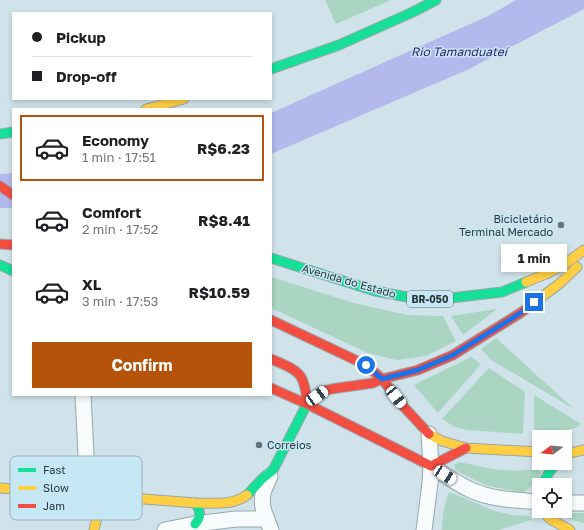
<!DOCTYPE html>
<html lang="en">
<head>
<meta charset="utf-8">
<style>
	body { margin:0; font-family:"Golos Text",sans-serif; background:#f6f6f6; color:#202124; height:100vh; display:flex; flex-direction:column; font-size:15px; white-space:nowrap }
	* { box-sizing:border-box; margin:0 }
	p { font-size:13px; color:#757577 }
	.icon { flex:none; width:22px; height:22px; fill:none; stroke:currentColor; stroke-width:2; stroke-linecap:round; stroke-linejoin:round }
	.map { position:relative; flex:1; overflow:hidden }
	.details { position:absolute; left:12px; top:108px; width:260px; height:288px; display:flex; flex-direction:column; background:#fff; border-radius:0px; box-shadow:0 2px 6px #0003 }
	.details>* { flex:none }
	.banner { position:absolute; left:12px; top:12px; width:260px; height:88px; border-radius:0px; box-shadow:0 2px 6px #0003; display:grid; align-content:center; height:88px; padding:0 20px; background:#fff }
	.needle { width:26px; rotate:254deg }
	.controls { position:absolute; left:532px; top:430px; display:grid; gap:8px }
	.controls a { display:grid; place-items:center; width:40px; height:40px; border-radius:0px; background:#fff; box-shadow:0 2px 6px #0003; font-size:20px }
	.end { position:absolute; width:18px; height:18px; margin:-9px; border:5px solid #1a73e8; background:#fff; box-shadow:0 0 0 2px #fff }
	.from { border-radius:50% }
	.bubble { position:absolute; height:28px; border-radius:0px; background:#fff; box-shadow:0 2px 6px #0003; font-size:13px; font-weight:700; line-height:28px; text-align:center }
	.car { position:absolute; width:12px; height:24px; margin:-12px -6px; border-radius:5px; box-shadow:0 0 3px 1px #0007; background:linear-gradient(#fff 24%,#345 0 40%,#fff 0 76%,#345 0 86%,#fff 0) }
	.banner b { display:flex; align-items:center; gap:14px; height:38px; font-size:15px }
	.banner b+b { border-top:1px solid #e0e0e0 }
	.banner i { width:10px; height:10px; background:#202124 }
	ul { padding:7px 0 0; list-style:none }
	li { display:flex; align-items:center; gap:12px; height:66px; margin:0 8px 6px; padding:0 12px; border:2px solid transparent; border-radius:0px }
	li div { flex:1 }
	li b { display:block; font-size:15px }
	li em { font-style:normal; font-weight:700 }
	li.selected { border-color:#b45309 }
	li>.icon { width:36px; height:36px; stroke-width:1.5 }
	.cta { display:flex; gap:8px; margin-top:auto; padding:8px 20px }
	.cta a { flex:1; height:46px; border-radius:0px; background:#b45309; color:#fff; font-size:16px; font-weight:700; line-height:46px; text-align:center }
	.map>svg:first-child { display:block }
	.green { fill:#a9d5c2 }
	.water { fill:#b3b8ed }
	.lines { fill:none; stroke-linecap:round; stroke-linejoin:round }
	.street-casing { stroke:#99a7ac; stroke-width:17 }
	.fast-casing { stroke:#99a7ac; stroke-width:11 }
	.slow-casing { stroke:#99a7ac; stroke-width:11 }
	.jam-casing { stroke:#99a7ac; stroke-width:11 }
	.street { stroke:#f8fbfc; stroke-width:15 }
	.fast { stroke:#16e098; stroke-width:9 }
	.slow { stroke:#ffcf43; stroke-width:9 }
	.jam { stroke:#f24e42; stroke-width:9 }
	.route { stroke:#1a73e8; stroke-width:5 }
	.poi-dot { fill:#65747a; stroke:#c6e8f4; stroke-width:1.5 }
	.labels { text-anchor:middle; stroke-width:3; stroke-linejoin:round; paint-order:stroke }
	.shield { fill:#c6e8f4; stroke:#5a6d74; stroke-width:1 }
	.shield-label { font-size:10px; font-weight:bold; fill:#2b383d }
	.poi-label { font-size:11px; fill:#2b383d; stroke:#c6e8f4; text-anchor:end }
	.street-label { font-size:11px; fill:#2b383d; stroke:#c6e8f4 }
	.water-label { font-size:12px; font-style:italic; fill:#2c1c6f; stroke:#c6e8f4 }
	.key { fill:#c6e8f4; stroke:#98b3bd; stroke-width:1 }
	.key-label { font-size:11px; fill:#2b383d }
</style>
</head>
<body>
<div class="map">
<svg width="584" height="530" viewBox="0 0 584 530">
	<rect width="100%" height="100%" fill="#d0e3ea"/>
	<path class="green" d="M325 0H391L336 24Z
		M271 277 354 303 407 315 443 316 456 341 426 356 397 360 368 353 271 308Z
		M497 309 463 335 451 316Z
		M496 338 574 409 491 360 481 349Z
		M471 357 481 364 438 413 414 385Z
		M489 368 525 392 523 434 467 430 455 427 442 419Z
		M534 395 581 424 575 428 537 435 534 434Z
		M459 462 492 469 517 471 537 469 541 472 540 477 524 493 485 485 455 470 454 465Z
		M449 493H452L492 510 511 515 530 516 532 520 498 530H442C442 518 444 504 449 493Z
		M568 513H584V523C578 521 568 521 567 514Z"/>
	<path class="water" d="M516 0H584V9L467 70 271 154V113L488 16Z
		M13 173V208H0V174Z"/>
	<g class="lines">
		<defs>
			<path id="street" d="M83 395 88 495
				M431 466C444 474 457 484 471 490 493 500 516 500 539 502
				M270 476C268 482 264 488 263 494 260 507 267 519 271 530
				M565 503H584
				M165 530 195 524 236 519H267
				M424 530 430 483 431 466 429 434"/>
			<path id="fast" d="M271 69 339 45 413 12 436 0
				M0 134 13 132
				M271 258 375 291 418 299H442L502 292 526 282
				M0 265 13 271
				M542 485 550 471 557 463
				M247 495 263 478 273 470 307 404
				M195 524C202 517 200 511 196 503"/>
			<path id="slow" d="M146 109 184 99
				M526 282 546 274 562 266 584 250
				M531 305 559 284 577 267
				M429 434 442 441 466 448 539 452
				M565 454 584 450
				M0 488 196 503C213 503 232 506 247 495
				M543 511 550 519 570 530
				M94 530C98 507 105 505 127 501"/>
			<path id="jam" d="M0 186 13 195
				M0 244 13 245
				M271 320 366 365 382 379 404 407 429 434
				M271 359C299 371 305 372 307 404
				M271 388 307 404 431 466 466 448
				M307 404 324 391 331 389 373 383 382 379 418 370 453 355 522 312 531 305"/>
		</defs>
		<use href="#street" class="street-casing"/>
		<use href="#fast" class="fast-casing"/>
		<use href="#slow" class="slow-casing"/>
		<use href="#jam" class="jam-casing"/>
		<use href="#street" class="street"/>
		<use href="#fast" class="fast"/>
		<use href="#slow" class="slow"/>
		<use href="#jam" class="jam"/>
	</g>
	<g class="lines">
		<path class="route" d="M366 365 382 379 418 370 453 355 522 312 534 302"/>
	</g>
	<g class="poi-dot">
		<circle cx="561" cy="225" r="4"/>
		<circle cx="259" cy="445" r="4"/>
	</g>
	<g class="labels">
		<rect class="shield" x="407" y="291" width="46" height="16" rx="3"/>
		<g class="shield-label">
			<text x="430" y="303">BR-050</text>
		</g>
		<g class="poi-label">
			<text x="553" y="223">Bicicletário<tspan x="553" dy="13">Terminal Mercado</tspan></text>
			<text x="267" y="449" text-anchor="start">Correios</text>
		</g>
		<g class="street-label">
			<text transform="translate(349 281) rotate(16)" y="4">Avenida do Estado</text>
		</g>
		<g class="water-label">
			<text x="459" y="56">Rio Tamanduateí</text>
		</g>
	</g>
	<rect x="10" y="456" width="132" height="64" rx="6" class="key"/>
	<rect x="18" y="468" width="18" height="4" fill="#16e098"/>
	<rect x="18" y="486" width="18" height="4" fill="#ffcf43"/>
	<rect x="18" y="504" width="18" height="4" fill="#f24e42"/>
	<g class="key-label">
		<text x="43" y="474">Fast</text>
		<text x="43" y="492">Slow</text>
		<text x="43" y="510">Jam</text>
	</g>
</svg>
<div class="controls">
<a><svg class="needle" viewBox="-14 -14 28 28"><path d="M0-13l5 13h-10z" fill="#e53935"/><path d="M0 13l5-13h-10z" fill="#757577"/></svg></a>
<a><svg class="icon" aria-label="locate" viewBox="0 0 24 24"><circle cx="12" cy="12" r="6"/><path d="M12 2v4M12 18v4M2 12h4M18 12h4"/></svg></a>
</div>
<i class="end from" style="left:366px;top:365px"></i>
<i class="end" style="left:534px;top:302px"></i>
<div class="bubble" style="left:501px;top:244px;width:66px">1 min</div>
<i class="car" style="left:317px;top:396px;rotate:55deg"></i>
<i class="car" style="left:396px;top:397px;rotate:142deg"></i>
<i class="car" style="left:445px;top:475px;rotate:123deg"></i>
<div class="banner">
<b><i class="from"></i>Pickup</b>
<b><i></i>Drop-off</b>
</div>
<section class="details">
<ul>
<li class="selected"><svg class="icon" aria-label="car" viewBox="0 0 24 24"><path d="M5 17H2v-5l4-1 3-4h7l3 4 3 1v5h-3M9 17h6M6 11h13"/><circle cx="7" cy="17" r="2"/><circle cx="17" cy="17" r="2"/></svg><div><b>Economy</b><p>1 min · 17:51</p></div><em>R$6.23</em></li>
<li><svg class="icon" aria-label="car" viewBox="0 0 24 24"><path d="M5 17H2v-5l4-1 3-4h7l3 4 3 1v5h-3M9 17h6M6 11h13"/><circle cx="7" cy="17" r="2"/><circle cx="17" cy="17" r="2"/></svg><div><b>Comfort</b><p>2 min · 17:52</p></div><em>R$8.41</em></li>
<li><svg class="icon" aria-label="car" viewBox="0 0 24 24"><path d="M5 17H2v-5l4-1 3-4h7l3 4 3 1v5h-3M9 17h6M6 11h13"/><circle cx="7" cy="17" r="2"/><circle cx="17" cy="17" r="2"/></svg><div><b>XL</b><p>3 min · 17:53</p></div><em>R$10.59</em></li>
</ul>
<div class="cta"><a>Confirm</a></div>
</section>
</div>
</body>
</html>
